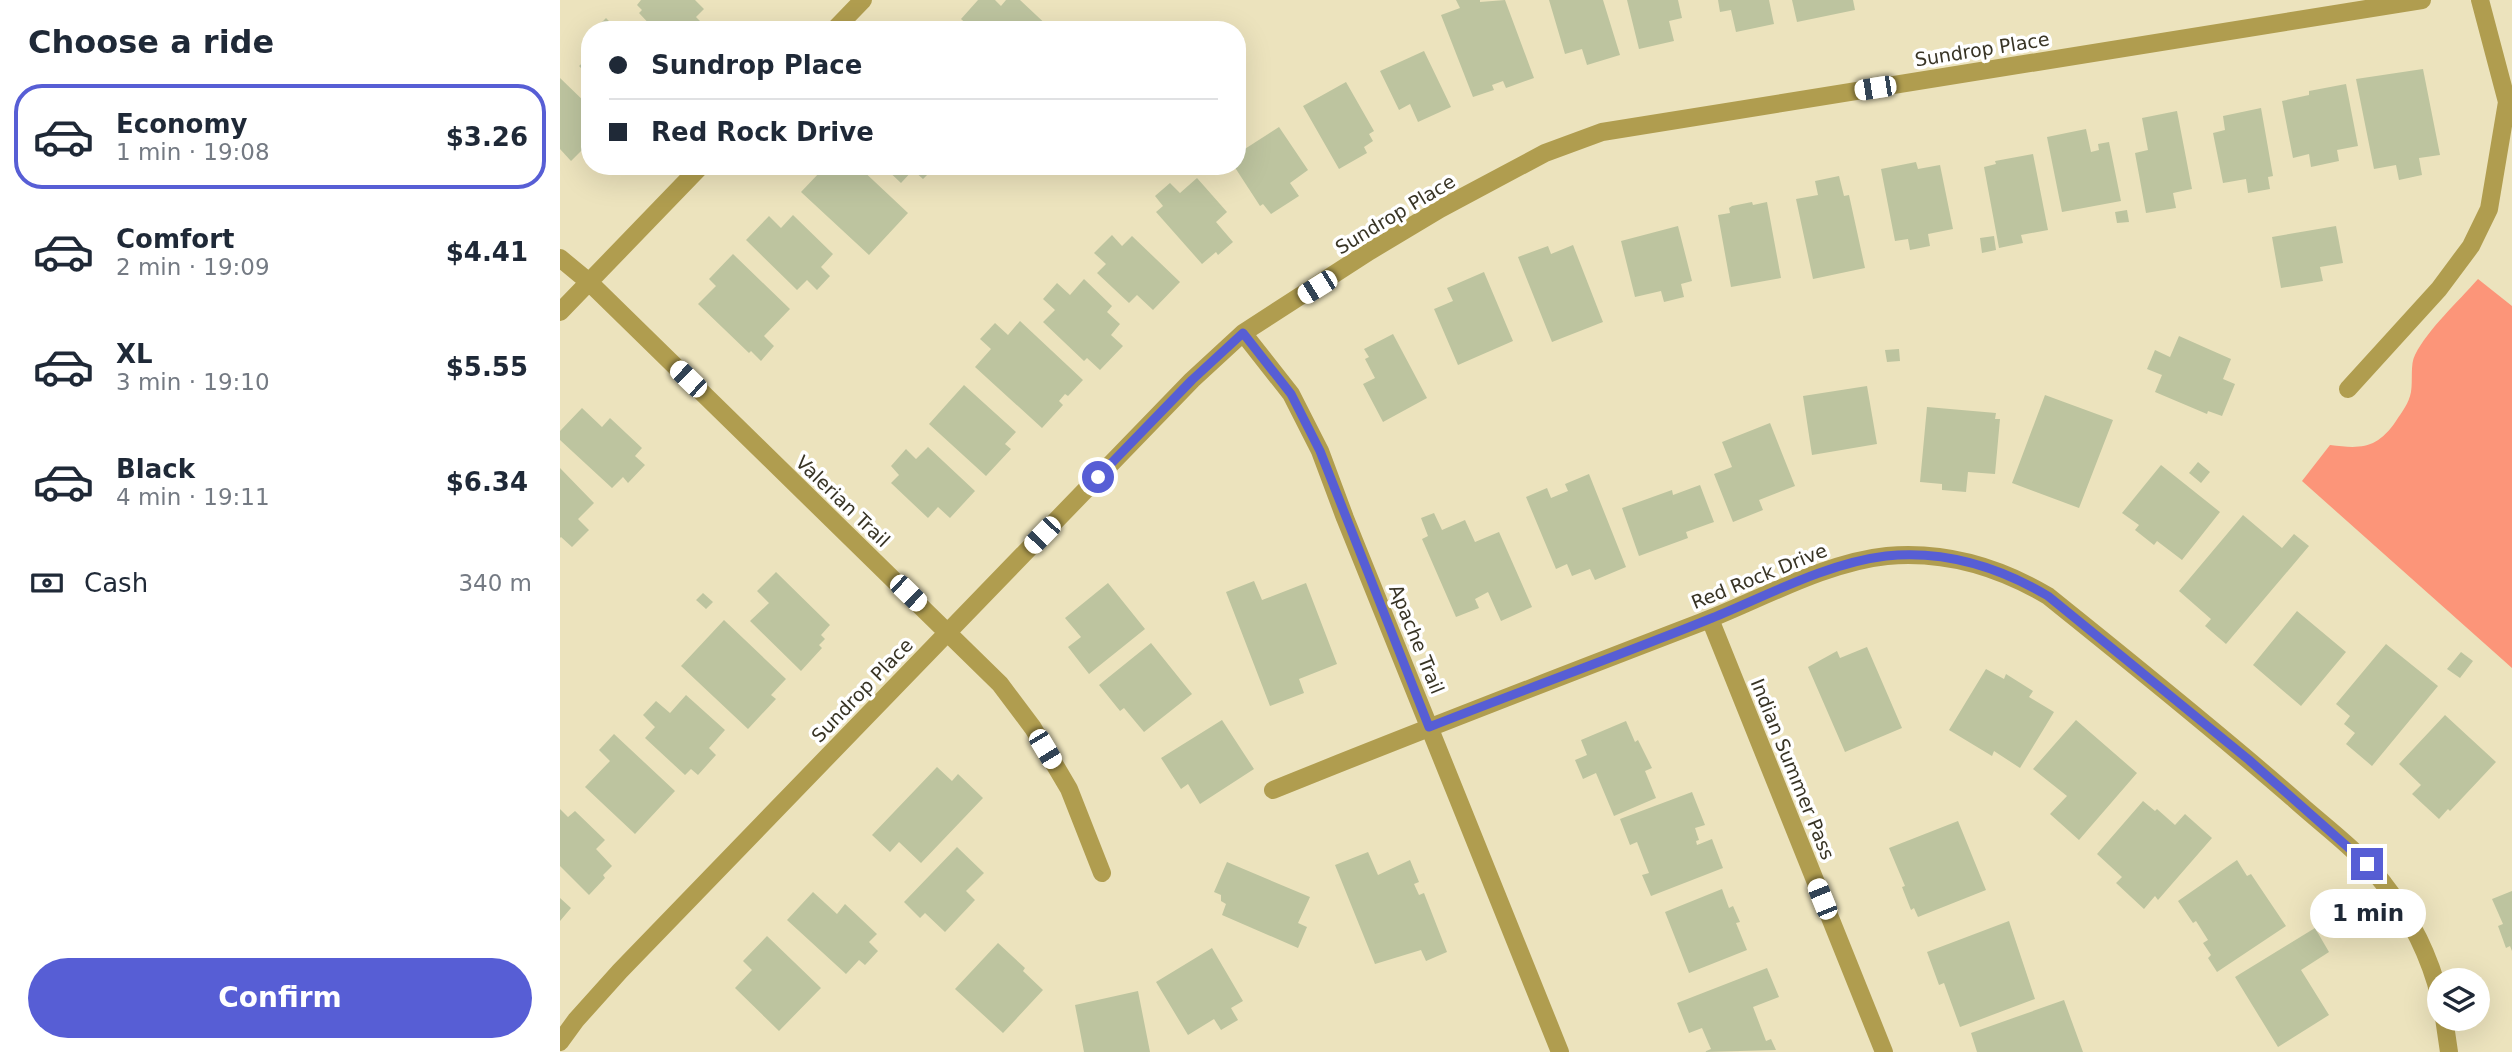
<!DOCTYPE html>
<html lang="en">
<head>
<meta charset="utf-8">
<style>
	body { margin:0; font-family:"DejaVu Sans",sans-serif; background:#f2f2f3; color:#1f2937; height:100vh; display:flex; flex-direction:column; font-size:26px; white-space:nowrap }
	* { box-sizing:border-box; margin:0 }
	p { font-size:23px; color:#747a83 }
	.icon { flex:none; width:38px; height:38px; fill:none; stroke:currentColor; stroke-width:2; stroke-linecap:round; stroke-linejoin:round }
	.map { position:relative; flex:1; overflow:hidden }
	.side { display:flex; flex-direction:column; background:#fff; width:560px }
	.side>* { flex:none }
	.guide { position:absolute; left:21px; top:21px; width:665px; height:154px; border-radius:28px; box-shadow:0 7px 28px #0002; display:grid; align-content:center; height:154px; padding:0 28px; background:#fff }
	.fabs { position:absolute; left:1867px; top:968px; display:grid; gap:14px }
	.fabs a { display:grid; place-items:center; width:63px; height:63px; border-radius:50%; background:#fff; box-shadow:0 7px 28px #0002; font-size:35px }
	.end { position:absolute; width:32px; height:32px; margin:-16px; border:9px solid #575ed5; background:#fff; box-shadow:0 0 0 4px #fff }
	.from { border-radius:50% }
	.bubble { position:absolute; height:49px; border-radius:24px; background:#fff; box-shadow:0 7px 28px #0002; font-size:23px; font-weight:700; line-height:49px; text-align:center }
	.car { position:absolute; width:21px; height:42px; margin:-21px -10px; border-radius:9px; box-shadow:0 0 5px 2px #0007; background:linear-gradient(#fff 24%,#345 0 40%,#fff 0 76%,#345 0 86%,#fff 0) }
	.guide b { display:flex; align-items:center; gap:24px; height:66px; font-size:26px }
	.guide b+b { border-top:2px solid #e0e1e3 }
	.guide i { width:18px; height:18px; background:#1f2937 }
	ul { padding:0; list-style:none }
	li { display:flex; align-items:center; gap:21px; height:105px; margin:0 14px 10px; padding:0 14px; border:4px solid transparent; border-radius:28px }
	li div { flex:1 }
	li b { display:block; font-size:26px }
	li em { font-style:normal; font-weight:700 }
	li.selected { border-color:#575ed5 }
	li>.icon { width:63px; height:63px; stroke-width:1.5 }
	h2 { padding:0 28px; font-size:32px; line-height:84px }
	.pay { display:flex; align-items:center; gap:18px; height:77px; padding:0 28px; font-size:26px }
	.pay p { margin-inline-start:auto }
	.cta { display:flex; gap:14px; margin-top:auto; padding:14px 28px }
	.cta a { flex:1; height:80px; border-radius:42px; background:#575ed5; color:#fff; font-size:28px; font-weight:700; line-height:80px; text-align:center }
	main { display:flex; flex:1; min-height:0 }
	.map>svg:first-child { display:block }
	.green { fill:#fc9579 }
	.building { fill:#bdc49f }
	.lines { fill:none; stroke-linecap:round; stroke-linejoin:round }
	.street { stroke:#b09d4f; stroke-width:18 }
	.route { stroke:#575ed5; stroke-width:9 }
	.labels { text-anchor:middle; stroke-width:7; stroke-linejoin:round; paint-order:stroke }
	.street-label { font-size:19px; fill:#383425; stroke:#fff }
</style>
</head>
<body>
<main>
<section class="side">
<h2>Choose a ride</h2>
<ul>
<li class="selected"><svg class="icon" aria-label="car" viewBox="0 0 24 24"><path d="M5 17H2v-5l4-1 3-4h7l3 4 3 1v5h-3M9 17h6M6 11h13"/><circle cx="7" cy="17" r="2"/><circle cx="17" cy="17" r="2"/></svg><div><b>Economy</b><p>1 min · 19:08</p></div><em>$3.26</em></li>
<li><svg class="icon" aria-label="car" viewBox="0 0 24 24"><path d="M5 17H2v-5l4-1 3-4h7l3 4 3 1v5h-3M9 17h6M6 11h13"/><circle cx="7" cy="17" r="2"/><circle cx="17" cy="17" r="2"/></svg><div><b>Comfort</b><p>2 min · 19:09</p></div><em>$4.41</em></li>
<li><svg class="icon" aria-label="car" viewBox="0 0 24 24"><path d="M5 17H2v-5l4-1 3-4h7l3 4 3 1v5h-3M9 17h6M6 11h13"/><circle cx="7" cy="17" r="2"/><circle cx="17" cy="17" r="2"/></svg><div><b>XL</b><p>3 min · 19:10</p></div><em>$5.55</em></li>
<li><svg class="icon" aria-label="car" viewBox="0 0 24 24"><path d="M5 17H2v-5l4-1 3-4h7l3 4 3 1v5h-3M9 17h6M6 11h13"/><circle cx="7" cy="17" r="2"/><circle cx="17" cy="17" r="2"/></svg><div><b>Black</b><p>4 min · 19:11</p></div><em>$6.34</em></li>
</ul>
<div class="pay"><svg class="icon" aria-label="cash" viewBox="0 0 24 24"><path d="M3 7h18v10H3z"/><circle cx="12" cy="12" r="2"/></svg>Cash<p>340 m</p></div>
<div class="cta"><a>Confirm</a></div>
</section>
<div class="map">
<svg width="1952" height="1052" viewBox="0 0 1952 1052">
	<rect width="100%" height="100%" fill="#ece3bd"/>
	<path class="green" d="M1918 279 1952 306V668L1742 481 1770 445C1801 449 1817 449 1836 421 1842 412 1849 403 1851 392 1853 381 1850 364 1855 355 1868 329 1898 302 1918 279Z"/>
	<path class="building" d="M81 0H135L144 9 136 17 149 30H95L79 13 82 10 77 5Z
		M418 0H435L441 6 446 0H460L492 30H409L411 28 401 19Z
		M896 0H920V2L945 0 974 78 946 88 943 81 932 85 934 90 913 97 881 15 900 8Z
		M989 0H1043L1060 55 1027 65 1022 49 1005 54Z
		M1067 0H1118L1122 18 1109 21 1114 41 1079 49Z
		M1158 0H1209L1214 24 1176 32 1171 10 1160 12Z
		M1232 0H1293L1295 10 1237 22Z
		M46 18 58 30H34Z
		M864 51 891 107 858 122 850 104 839 110 820 71Z
		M30 56V77L19 66Z
		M1863 69 1880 155 1859 158 1862 175 1839 180 1836 165 1814 169 1796 79Z
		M0 78 30 107V156L23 149 11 161 0 149Z
		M786 82 814 131 809 134 813 141 804 147 807 153 779 169 743 106Z
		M1786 84 1798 146 1777 150 1779 161 1751 167 1749 154 1733 158 1722 101 1749 95V91Z
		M1701 108 1713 176 1708 177 1710 189 1688 193 1686 179 1663 183 1653 133 1665 130 1663 116Z
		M1617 111 1632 189 1613 193 1616 208 1586 213 1575 153 1588 150 1582 118Z
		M719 127 748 170 730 183 739 196 711 214 703 204 700 206 674 166H677V154Z
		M1526 129 1531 152 1539 150 1538 144 1549 142 1561 201 1502 212 1487 137Z
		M1473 154 1488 230 1461 235 1463 243 1439 248 1424 167 1436 164 1435 161Z
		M1356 162 1358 169 1380 165 1393 229 1368 234 1370 246 1350 250 1348 239 1335 241 1321 169Z
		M258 166H298L348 213 309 255 241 192 260 172 255 169Z
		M323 166H376L363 179 353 170 341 183Z
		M1279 176 1284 196 1289 195 1305 268 1253 279 1236 199 1258 195 1255 181Z
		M637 178 667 212 656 222 673 242 658 255 656 252 642 264 596 212 603 206 595 196 610 183 620 193Z
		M1192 202 1193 205 1207 202 1221 278 1171 287 1158 215 1170 213 1169 208 1172 206Z
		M1567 210 1569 222 1557 223 1555 212Z
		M233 215 273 254 261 267 270 276 257 290 247 280 237 290 186 240 209 216 221 228Z
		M1118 226 1132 281 1121 284 1124 297 1104 302 1101 291 1075 297 1061 241Z
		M1776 226 1783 263 1760 267 1763 281 1721 288 1712 237Z
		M552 235 562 246 572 236 620 282 593 310 577 295 569 303 537 273 546 264 534 253Z
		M1434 236 1436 250 1422 253 1420 238Z
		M1013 245 1043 322 992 342 958 257 988 246 991 254Z
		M173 254 230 309 204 336 214 346 201 361 191 351 189 353 138 304 156 286 149 279Z
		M924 272 953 341 898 365 874 309 893 301 887 288Z
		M524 279 552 306 547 312 560 324 551 335 563 346 540 370 527 358 524 361 483 322 495 310 483 299 497 283 510 295Z
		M460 321 523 380 508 396 505 394 499 401 503 405 482 428 415 367 431 349 420 339 435 323 448 335Z
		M833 334 867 398 823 422 803 384 815 378 805 359 809 357 804 349Z
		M1619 336 1671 359 1663 379 1675 384 1662 416 1648 411 1647 414 1595 392 1602 375 1587 369 1595 350 1610 357Z
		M1339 349 1340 361 1327 362 1325 350Z
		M404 385 456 432 445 444 451 449 426 476 369 424Z
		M1307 386 1317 444 1252 455 1243 396Z
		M1485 395 1553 420 1519 508 1452 483Z
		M1367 407 1436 413 1435 419H1440L1435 474 1408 472 1406 492 1382 490V484L1360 482Z
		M22 408 42 427 50 418 82 448 75 456 85 465 68 483 63 477 52 488 0 440V431Z
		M1210 423 1235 486 1199 500 1203 510 1173 522 1154 474 1172 467 1162 442Z
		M368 447 415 491 390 518 378 507 368 518 331 483 339 475 331 466 346 449 356 459Z
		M1638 462 1650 472 1641 483 1629 473Z
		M1601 465 1660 512 1622 560 1597 541 1594 545 1575 530 1579 525 1562 513Z
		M0 468 34 503 18 519 29 530 12 547 1 537 0 538Z
		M1029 474 1066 567 1035 580 1030 569 1012 576 1007 564 996 569 966 497 987 488 991 498 1008 491 1005 484Z
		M1140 485 1154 522 1126 532 1128 538 1079 556 1062 508 1112 490 1113 495Z
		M874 513 882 530 905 520 915 542 939 532 972 607 941 621 928 592 915 599 919 608 896 617 862 539 868 536 861 518Z
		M1683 515 1722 548 1734 534 1749 546 1666 644 1645 626 1651 619 1619 591Z
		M216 572 270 625 261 635 265 639 259 645 262 648 241 671 190 621 209 603 197 591Z
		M694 581 702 600 746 583 777 664 739 679 744 693 710 706 666 592Z
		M548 583 585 629 529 674 508 647 521 637 505 618Z
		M143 593 153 602 146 609 136 600Z
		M1737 611 1786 652 1741 706 1693 665Z
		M164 620 226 679 211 695 216 699 188 729 121 666Z
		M591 643 632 694 584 732 564 708 560 711 539 685Z
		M1826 644 1878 686 1812 766 1786 744 1795 733 1784 724 1790 716 1776 704Z
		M1307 647 1342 728 1285 752 1248 667 1277 651 1280 658Z
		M1901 652 1913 661 1900 678 1887 669Z
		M1426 669 1444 679 1446 674 1473 691 1469 697 1494 712 1460 768 1434 751 1432 756 1389 730Z
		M126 695 165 730 149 748 156 755 138 775 131 769 125 775 85 738 95 727 83 715 96 701 110 713Z
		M1885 715 1936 762 1890 811 1888 809 1879 819 1852 794 1861 785 1839 764Z
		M662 720 694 769 640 804 628 784 621 789 601 758Z
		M1516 720 1577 773 1519 840 1490 814 1507 796 1473 769Z
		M1066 721 1075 742 1078 740 1092 768 1085 771 1096 798 1054 816 1036 773 1023 779 1015 760 1027 755 1021 740Z
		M54 734 115 791 75 834 25 787 50 761 39 750Z
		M377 767 392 781 398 774 423 798 361 863 339 842 330 852 312 835Z
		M1132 792 1145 825 1135 828 1139 840 1136 841 1137 845 1152 839 1163 868 1091 896 1082 875 1089 873 1077 842 1070 845 1060 819Z
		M1583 801 1595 811 1597 809 1615 825 1625 814 1652 838 1598 900 1595 896 1584 909 1556 883 1562 877 1537 854Z
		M0 809 8 817 15 811 45 840 36 849 52 866 43 875 45 878 29 895 0 866Z
		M1398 821 1426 890 1358 917 1354 908 1351 910 1342 887 1345 886 1329 848Z
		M397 847 424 873 406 891 415 900 385 932 365 913 360 918 344 902Z
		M808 852 818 875 850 860 859 882 854 884 859 895 864 893 887 952 866 961 861 950 815 964 775 865Z
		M1677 860 1687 876 1691 874 1726 926 1657 972 1648 958 1651 955 1643 943 1648 940 1636 921 1633 923 1618 901Z
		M667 862 750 897 738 923 747 927 738 948 662 915 666 904 661 901V895L654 892Z
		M1162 889 1169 908 1173 906 1180 922 1176 923 1187 950 1129 973 1105 912Z
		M1952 891V951L1950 946 1946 948 1938 926 1943 924 1932 899Z
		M253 892 277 914 285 904 317 934 309 942 318 951 305 965 299 960 286 974 227 920Z
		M0 898 11 908 0 921Z
		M1449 921 1475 999 1400 1027 1384 983 1379 985 1367 952Z
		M1755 928 1769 952 1741 970 1769 1015 1718 1047 1675 977Z
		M207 936 261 988 219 1031 175 988 192 970 183 961Z
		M438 943 465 968 463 971 483 990 443 1033 395 989Z
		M652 948 683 1001 671 1008 678 1020 661 1030 654 1019 628 1035 596 982Z
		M1207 968 1219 997 1193 1007 1206 1041 1211 1039 1216 1050 1144 1052 1151 1049 1142 1028 1129 1033 1117 1003Z
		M578 991 590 1052H524L515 1005Z
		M1504 1000 1523 1052H1417L1411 1033Z"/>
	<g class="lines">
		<path class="street" d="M274 30 303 0
			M0 258 29 282 440 684 473 728 509 789 542 873
			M0 312 141 166
			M683 333 731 394 760 451 785 518 1000 1052
			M1788 389 1879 289 1911 246 1929 209 1947 102 1920 0
			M1150 619 1324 1052
			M713 790C856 732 999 677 1142 622 1199 600 1266 562 1327 556 1384 551 1439 567 1488 596 1571 663 1655 730 1735 800 1765 827 1800 852 1824 884 1850 917 1870 957 1880 998
			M1884 1018 1889 1052
			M0 1042 16 1020 60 971 632 380 683 333 810 251 880 209 985 153 1042 132 1862 0"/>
	</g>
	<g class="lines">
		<path class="route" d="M538 477 632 380 683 333 731 394 760 451 869 727C963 690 1058 656 1152 618 1206 596 1267 563 1326 556 1384 550 1439 567 1488 596L1689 760 1807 864"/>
	</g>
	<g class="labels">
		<g class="street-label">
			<text transform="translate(1422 49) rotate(-9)" y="7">Sundrop Place</text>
			<text transform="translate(835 214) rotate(-31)" y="7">Sundrop Place</text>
			<text transform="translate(283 501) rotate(44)" y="7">Valerian Trail</text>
			<text transform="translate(1199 576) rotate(-22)" y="7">Red Rock Drive</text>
			<text transform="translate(857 639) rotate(68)" y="7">Apache Trail</text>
			<text transform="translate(302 690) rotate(-46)" y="7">Sundrop Place</text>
			<text transform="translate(1233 769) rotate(68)" y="7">Indian Summer Pass</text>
		</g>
	</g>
</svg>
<div class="fabs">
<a><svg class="icon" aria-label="layers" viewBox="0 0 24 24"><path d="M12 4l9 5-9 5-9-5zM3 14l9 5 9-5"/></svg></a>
</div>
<i class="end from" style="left:538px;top:477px"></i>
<i class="end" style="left:1807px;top:864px"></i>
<div class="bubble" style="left:1750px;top:889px;width:116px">1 min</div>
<i class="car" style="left:1315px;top:88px;rotate:261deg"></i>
<i class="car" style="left:757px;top:287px;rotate:238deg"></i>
<i class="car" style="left:128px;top:379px;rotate:314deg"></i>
<i class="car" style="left:482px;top:535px;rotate:224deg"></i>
<i class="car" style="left:348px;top:593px;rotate:134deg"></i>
<i class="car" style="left:485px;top:749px;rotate:149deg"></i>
<i class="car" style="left:1262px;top:899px;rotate:338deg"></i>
<div class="guide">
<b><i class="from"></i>Sundrop Place</b>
<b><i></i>Red Rock Drive</b>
</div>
</div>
</main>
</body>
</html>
